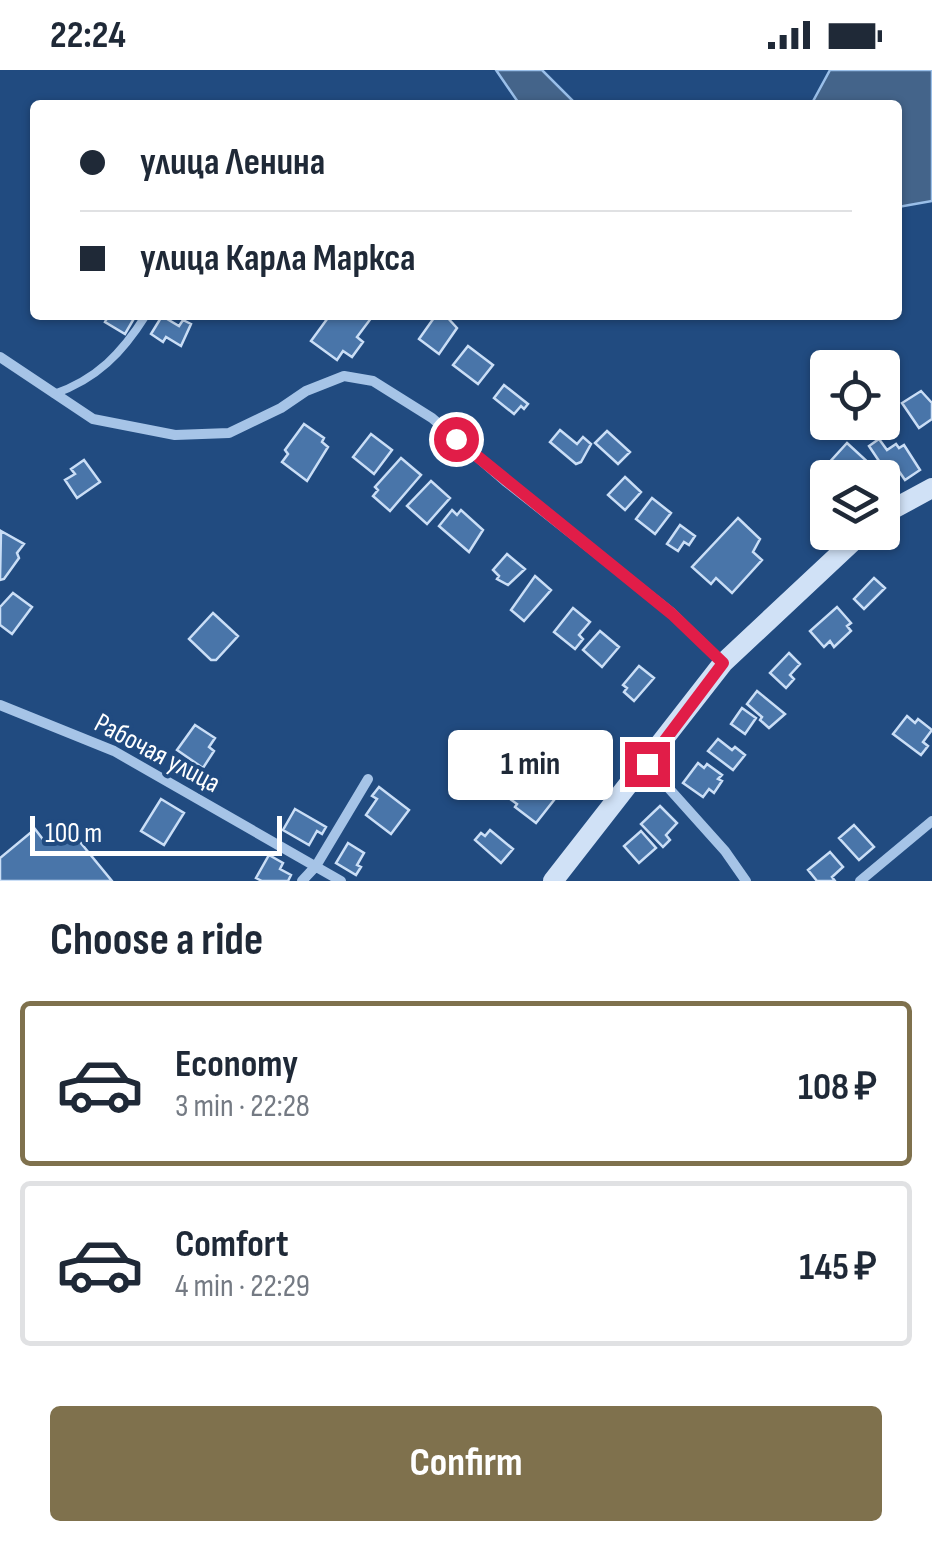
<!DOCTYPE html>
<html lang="en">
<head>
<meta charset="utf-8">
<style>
	body { margin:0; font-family:"Sofia Sans Condensed",sans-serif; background:#f6f6f7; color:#1f2937; height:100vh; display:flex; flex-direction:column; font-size:38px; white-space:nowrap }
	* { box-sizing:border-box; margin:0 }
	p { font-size:32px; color:#747a83 }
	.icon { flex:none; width:55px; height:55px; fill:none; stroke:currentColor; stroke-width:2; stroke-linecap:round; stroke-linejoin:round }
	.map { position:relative; height:811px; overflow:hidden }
	.side { display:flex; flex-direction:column; background:#fff; flex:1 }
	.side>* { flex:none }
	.top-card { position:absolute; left:30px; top:30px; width:872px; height:220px; border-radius:10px; box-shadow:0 2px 8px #0004; display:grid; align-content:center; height:220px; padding:0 50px; background:#fff }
	.tools { position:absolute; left:810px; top:280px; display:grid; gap:20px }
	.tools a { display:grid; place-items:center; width:90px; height:90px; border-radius:10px; background:#fff; box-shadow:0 2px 8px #0004; font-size:50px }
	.scale { position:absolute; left:30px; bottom:25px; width:252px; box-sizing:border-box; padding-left:10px; border:5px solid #fff; border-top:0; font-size:28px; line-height:35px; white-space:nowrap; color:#fff; -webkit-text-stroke:8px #214b80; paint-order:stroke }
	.end { position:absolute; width:45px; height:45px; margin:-22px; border:12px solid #e11d48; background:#fff; box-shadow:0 0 0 5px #fff }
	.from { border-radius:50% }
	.bubble { position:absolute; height:70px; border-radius:10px; background:#fff; box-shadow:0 2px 8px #0004; font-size:32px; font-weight:700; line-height:70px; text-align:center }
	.top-card b { display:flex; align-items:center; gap:35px; height:95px; font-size:38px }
	.top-card b+b { border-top:2px solid #e0e1e3 }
	.top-card i { width:25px; height:25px; background:#1f2937 }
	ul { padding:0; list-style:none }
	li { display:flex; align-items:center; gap:30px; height:165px; margin:0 20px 15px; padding:0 30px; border:5px solid #e0e1e3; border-radius:10px }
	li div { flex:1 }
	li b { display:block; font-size:38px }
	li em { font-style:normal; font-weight:700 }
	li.on { border-color:#7f714d }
	li>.icon { width:90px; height:90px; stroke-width:1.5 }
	h2 { padding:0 50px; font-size:45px; line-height:120px }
	.button { display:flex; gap:20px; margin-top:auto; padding:20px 50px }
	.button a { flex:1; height:115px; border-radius:10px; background:#7f714d; color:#fff; font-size:40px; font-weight:700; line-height:115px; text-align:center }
	.status { display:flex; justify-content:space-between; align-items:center; height:70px; padding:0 50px; background:#fff; direction:ltr }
	.status svg { height:28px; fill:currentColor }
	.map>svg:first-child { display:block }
	.water { fill:#44648a; stroke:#9abfe9; stroke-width:2.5 }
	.building { fill:#4975a9; stroke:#cadef6; stroke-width:2.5 }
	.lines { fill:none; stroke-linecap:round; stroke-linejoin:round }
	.service { stroke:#a6c4e7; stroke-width:8 }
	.minor { stroke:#a6c4e7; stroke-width:10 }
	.secondary { stroke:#d0e1f6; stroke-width:20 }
	.route { stroke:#e11d48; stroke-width:12 }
	.labels { text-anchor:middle; stroke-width:8; stroke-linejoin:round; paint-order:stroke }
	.street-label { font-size:28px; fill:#fff; stroke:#214b80 }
</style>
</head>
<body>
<div class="status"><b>22:24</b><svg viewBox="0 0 49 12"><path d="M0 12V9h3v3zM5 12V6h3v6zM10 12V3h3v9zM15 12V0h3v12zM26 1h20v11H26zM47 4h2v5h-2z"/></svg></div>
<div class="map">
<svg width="932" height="811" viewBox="0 0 932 811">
	<rect width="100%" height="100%" fill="#214b80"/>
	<path class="water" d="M496 0H542L577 35H520Z
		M830 0H932V131L898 137V35H811Z"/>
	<path class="building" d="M109 245H136L125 264 105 252Z
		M330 245 372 247 357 267 363 272 352 287 343 281 337 290 311 271Z
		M436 245H445L457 258 439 284 419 269Z
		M162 246 179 256 183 250 191 254 181 276 166 267 163 272 151 264Z
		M468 276 493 295 478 314 453 295Z
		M504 315 528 334 524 339 521 336 514 344 494 328Z
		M921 321 932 333V349L919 358 902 333Z
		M304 354 324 368 322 372 328 377 307 411 282 392 288 384 285 380Z
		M560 360 577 374 583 367 591 374 581 392 576 394 550 372Z
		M607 361 630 382 618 394 595 373Z
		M371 364 392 380 374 404 353 387Z
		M879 369 887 380 896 374 899 378 904 375 920 400 905 410 896 397 887 403 869 376Z
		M847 373 871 395 859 408H841L827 395Z
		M401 388 421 405 390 441 373 426 378 420 375 417Z
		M84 390 100 412 77 428 65 410 75 404 71 399Z
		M625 407 641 422 625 440 608 425Z
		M431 411 450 428 427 454 407 436Z
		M652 428 671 443 655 464 636 449Z
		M452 440 457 445 461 440 483 460 469 482 439 456Z
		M738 448 760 469 753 482 762 490 732 523 716 508 711 514 692 497Z
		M680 455 695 466 689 475 684 472 678 481 667 474Z
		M1 461 24 474 17 483 19 488 4 509 0 510Z
		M507 484 525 499 508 515 497 509 499 506 493 500Z
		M535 506 551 520 524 551 511 540Z
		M874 508 885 518 864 539 854 529Z
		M13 523 32 537 12 564 0 555V537Z
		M837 537 851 553 847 556 851 561 834 577 830 571 824 577 810 561Z
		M573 538 590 552 579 565 583 569 575 579 554 562Z
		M213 543 238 566 216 590H211L189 569Z
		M600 561 619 577 602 597 583 580Z
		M789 583 800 594 790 605 794 609 786 618 770 603Z
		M639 596 654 608 634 631 624 622 627 618 623 615Z
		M757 621 785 644 769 658 760 650 762 647 747 634Z
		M742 638 756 648 745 664 731 654Z
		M907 646 915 653 918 649 932 660 923 672 928 676 921 685 893 664Z
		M195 655 215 668 209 677 214 681 203 698 177 680Z
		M718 669 732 680 735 677 745 685 733 700 708 681Z
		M552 672 581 694 567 711 539 689Z
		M698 693 704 698 707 694 722 705 718 709 722 711 714 723 709 719 703 727 683 713Z
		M524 706 533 713 536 709 558 725 536 753 515 737 517 734 510 729Z
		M379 717 409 740 391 764 366 745 377 729 372 726Z
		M161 729 184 743 164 775 141 761Z
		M660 736 677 753 666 765 670 770 663 777 641 754Z
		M295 739 326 757 322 764 317 761 309 775 283 760Z
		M66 755 112 811H0V788L35 759 45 772Z
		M854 755 874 777 859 790 839 768Z
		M490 760 513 779 501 793 475 770 481 763 485 766Z
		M641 761 656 778 639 793 624 776Z
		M348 773 364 783 357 795 361 797 356 805 336 793Z
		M830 782 843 797 832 807 835 811H817L808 800Z
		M269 785 283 793 280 799 291 805 288 811H262L256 808Z"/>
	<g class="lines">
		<path class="service" d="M54 324C97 309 122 283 146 245"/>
		<path class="minor" d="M0 287 93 349 175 365 229 363 281 338 306 321 344 306 373 311 432 348 505 411 672 543 723 593
			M0 635 114 681 341 811
			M647 694 725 781 746 811
			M302 811 316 796 368 709
			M860 811 932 751"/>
		<path class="secondary" d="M882 445 932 418
			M553 811 723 593 863 462"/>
	</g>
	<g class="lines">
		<path class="route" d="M456 369 672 544 723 593 647 694"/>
	</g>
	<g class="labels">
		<g class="street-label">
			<text transform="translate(158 682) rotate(28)" y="10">Рабочая улица</text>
		</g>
	</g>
</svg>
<div class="tools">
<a><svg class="icon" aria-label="locate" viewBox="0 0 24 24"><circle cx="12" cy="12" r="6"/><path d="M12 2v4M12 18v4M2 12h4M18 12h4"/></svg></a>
<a><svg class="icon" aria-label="layers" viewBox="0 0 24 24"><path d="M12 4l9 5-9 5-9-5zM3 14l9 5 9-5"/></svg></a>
</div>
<div class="scale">100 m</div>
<i class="end from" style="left:456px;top:369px"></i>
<i class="end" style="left:647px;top:694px"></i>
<div class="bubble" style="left:448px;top:660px;width:165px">1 min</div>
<div class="top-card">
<b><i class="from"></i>улица Ленина</b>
<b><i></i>улица Карла Маркса</b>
</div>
</div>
<section class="side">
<h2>Choose a ride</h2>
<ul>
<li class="on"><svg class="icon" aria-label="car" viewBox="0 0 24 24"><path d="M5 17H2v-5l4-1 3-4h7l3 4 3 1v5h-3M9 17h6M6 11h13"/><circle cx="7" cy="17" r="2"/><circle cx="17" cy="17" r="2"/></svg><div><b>Economy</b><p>3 min · 22:28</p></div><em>108 ₽</em></li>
<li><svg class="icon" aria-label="car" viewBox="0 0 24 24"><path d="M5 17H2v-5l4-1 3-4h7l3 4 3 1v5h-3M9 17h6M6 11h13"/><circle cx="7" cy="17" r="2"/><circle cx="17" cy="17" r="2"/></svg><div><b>Comfort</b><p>4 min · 22:29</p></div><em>145 ₽</em></li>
</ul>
<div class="button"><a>Confirm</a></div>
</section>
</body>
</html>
